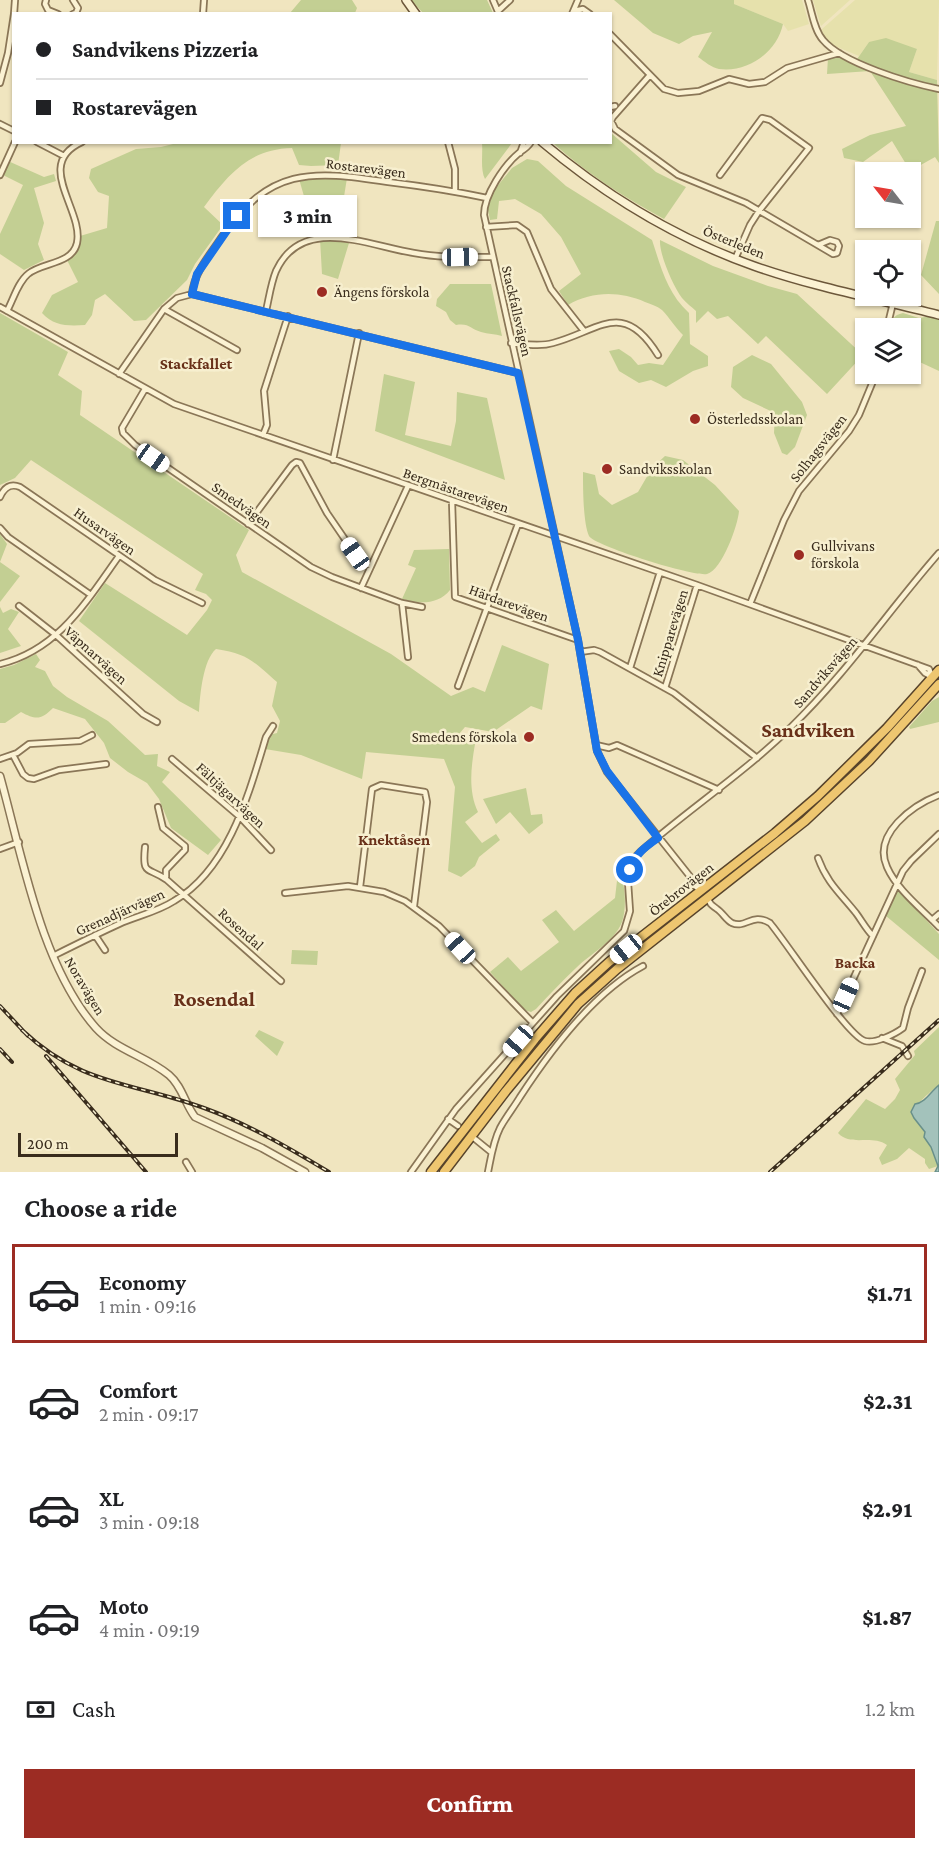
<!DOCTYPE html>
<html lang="en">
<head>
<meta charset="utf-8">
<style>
	body { margin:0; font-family:"Crimson Pro",serif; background:#f2f2f2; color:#202124; height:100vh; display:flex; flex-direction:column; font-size:22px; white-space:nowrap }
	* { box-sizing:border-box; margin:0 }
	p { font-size:20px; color:#757577 }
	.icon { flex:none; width:33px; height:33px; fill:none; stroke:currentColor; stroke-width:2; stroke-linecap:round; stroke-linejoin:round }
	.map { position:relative; height:1172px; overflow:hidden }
	.drawer { display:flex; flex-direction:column; background:#fff; flex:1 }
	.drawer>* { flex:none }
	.banner { position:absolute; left:12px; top:12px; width:600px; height:132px; border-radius:0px; box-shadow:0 2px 4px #0004; display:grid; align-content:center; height:132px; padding:0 24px; background:#fff }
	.needle { width:39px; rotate:301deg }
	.tools { position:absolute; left:855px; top:162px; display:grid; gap:12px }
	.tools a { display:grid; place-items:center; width:66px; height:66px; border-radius:0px; background:#fff; box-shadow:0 2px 4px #0004; font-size:30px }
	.scale { position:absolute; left:18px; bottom:15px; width:160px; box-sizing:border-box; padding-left:6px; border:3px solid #392c1c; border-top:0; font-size:16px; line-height:21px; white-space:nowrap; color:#392c1c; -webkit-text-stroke:4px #f7efcf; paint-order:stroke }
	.end { position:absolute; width:27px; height:27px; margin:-14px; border:8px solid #1a73e8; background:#fff; box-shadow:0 0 0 3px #fff }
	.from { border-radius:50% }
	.bubble { position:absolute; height:42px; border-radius:0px; background:#fff; box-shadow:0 2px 4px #0004; font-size:20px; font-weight:800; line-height:42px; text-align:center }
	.car { position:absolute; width:18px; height:36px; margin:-18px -9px; border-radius:8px; box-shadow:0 0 4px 2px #0007; background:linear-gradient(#fff 24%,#345 0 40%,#fff 0 76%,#345 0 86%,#fff 0) }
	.banner b { display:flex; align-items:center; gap:21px; height:57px; font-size:22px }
	.banner b+b { border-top:2px solid #e0e0e0 }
	.banner i { width:15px; height:15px; background:#202124 }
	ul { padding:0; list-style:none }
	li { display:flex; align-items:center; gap:18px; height:99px; margin:0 12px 9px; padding:0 12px; border:3px solid transparent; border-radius:0px }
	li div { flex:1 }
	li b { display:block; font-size:22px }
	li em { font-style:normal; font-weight:800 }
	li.active { border-color:#9c2c23 }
	li>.icon { width:54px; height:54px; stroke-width:1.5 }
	h2 { padding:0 24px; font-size:27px; line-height:72px }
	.pay { display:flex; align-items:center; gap:15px; height:66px; padding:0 24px; font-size:22px }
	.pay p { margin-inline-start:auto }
	.primary-button { display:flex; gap:12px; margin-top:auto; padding:12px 24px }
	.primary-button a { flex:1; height:69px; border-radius:0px; background:#9c2c23; color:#fff; font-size:24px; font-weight:800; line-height:69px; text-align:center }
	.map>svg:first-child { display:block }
	.farmland { fill:#e6e1ac }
	.green { fill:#c3cf93 }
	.water { fill:#a3c2bb; stroke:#69908a; stroke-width:1.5 }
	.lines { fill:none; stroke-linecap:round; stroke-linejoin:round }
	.minor-casing { stroke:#8a7657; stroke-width:8 }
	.tertiary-casing { stroke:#8a7657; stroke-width:9 }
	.secondary-casing { stroke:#6c573a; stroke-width:10 }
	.trunk-casing { stroke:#57432b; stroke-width:11 }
	.minor { stroke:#fbf2d3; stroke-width:4.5 }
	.tertiary { stroke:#fbf2d3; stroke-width:6 }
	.secondary { stroke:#fbf2d3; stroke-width:7 }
	.trunk { stroke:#eec670; stroke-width:8 }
	.rail-casing { stroke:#392c1c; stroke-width:4 }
	.rail { stroke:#f7efcf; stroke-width:1.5; stroke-dasharray:4.5; stroke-linecap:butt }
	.route { stroke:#1a73e8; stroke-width:8 }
	.poi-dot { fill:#9c2c23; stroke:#f7efcf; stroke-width:2 }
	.labels { text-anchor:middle; stroke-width:5; stroke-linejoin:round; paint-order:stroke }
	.street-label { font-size:15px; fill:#392c1c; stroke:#f7efcf }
	.poi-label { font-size:15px; fill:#392c1c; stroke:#f7efcf; text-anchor:start }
	.neighbourhood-label { font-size:16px; font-weight:bold; fill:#683019; stroke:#f7efcf }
	.district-label { font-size:21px; font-weight:bold; fill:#683019; stroke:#f7efcf }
</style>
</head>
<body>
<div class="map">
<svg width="939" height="1172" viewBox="0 0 939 1172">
	<rect width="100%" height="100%" fill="#f0e5bf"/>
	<path class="farmland" d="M734 0H802L809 24 788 31 783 24 734 4Z
		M813 0H850L821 26Z
		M855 0H939L937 80 909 72 917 49 869 42 859 56 835 46 823 38 822 29Z"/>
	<path class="green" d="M301 0H352L357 8 355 13H290Z
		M411 0H487L493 13H423Z
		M614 0H734V4L783 24C777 52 748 73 719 69 712 68 704 61 698 57L712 32 693 36 679 44 653 33Z
		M886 38 917 49 909 72 937 80 939 163 935 157 919 166 909 169 892 141 863 162 844 158 842 149 870 135 906 126 870 71 827 74 828 58 844 57 855 62 869 42Z
		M611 133 656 172 686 187 664 219C624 197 587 174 553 143L610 142Z
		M177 143H341L338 165 311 166 299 165 292 148C249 149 228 175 204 207L223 225 195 264 187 280 146 320 134 321 105 294 95 300 92 315 85 325C67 326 54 326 42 313L52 295 78 282 67 260 75 253 80 236 107 228 109 196 98 192 89 178 91 169 136 149 161 147Z
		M482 143H512L485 179C480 169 483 154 482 143Z
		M527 159 538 161 566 186 652 240C661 267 667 293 689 313L690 344 708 356V366L693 371 666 387 651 380 639 383 619 371 609 351 619 349 631 357 638 365 649 363 663 365 683 335C675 327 669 317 662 310 657 306 650 304 645 302 620 291 592 291 568 305L559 291 581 274 561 237 541 214 515 199 499 201 497 219 490 220 486 200 512 168Z
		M8 161 44 177 54 174 56 181 34 188 44 223 38 244 44 260 24 270 0 254V234L23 185 1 174Z
		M318 176 347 178 342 209 349 210 344 236 332 233 315 234 299 179Z
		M936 221H939V294L921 275Z
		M320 239 349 243 338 279 322 274Z
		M660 240 713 266 768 286 797 294 863 355 827 394 766 336 758 344 728 316 717 319 708 311 696 323V311C692 307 686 303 682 298 673 286 659 254 660 240Z
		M450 284H491L502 336C495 334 488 334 481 332 470 329 470 323 456 325L450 320 446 312 436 306 437 299Z
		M0 313 68 352 58 375 82 391 80 415 249 530 236 555 242 572 391 654 451 696 473 687 485 692 502 645 549 664 542 710 531 706 493 732 465 727 459 734 468 743 475 744C471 767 468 791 478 812L465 822 482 843 496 834 500 840 479 857 475 866 461 877 448 871 455 787 444 759 366 752 362 779 301 755 265 749 269 735 277 733 280 721 272 706 277 682C253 661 248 654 216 649 203 660 200 695 199 712L179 701 79 621 105 583 187 635 207 610 212 600 206 594 195 590 203 574 31 460 15 478 0 485Z
		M903 313 919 318 931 316 939 319V371L911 358 910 328H890C892 320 893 315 903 313Z
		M752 355 771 364 802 402 807 415 795 447 787 455 782 453 774 433 775 413 743 398 731 387 733 367Z
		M384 374 415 382 405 435 451 446 456 421 457 392 487 398 505 480 375 431Z
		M665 456 683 460 715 485 739 511C738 525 722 570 707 574 694 577 595 546 589 536 583 523 583 487 583 472L595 475 599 494 612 505 638 492 652 468Z
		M0 534 7 544 0 562 20 576 0 602Z
		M449 549 450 590C438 605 419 604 402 599L416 568 408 565 414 550Z
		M0 607 3 613 11 609 19 612 8 629 21 646 0 653Z
		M36 654 40 660 35 667 45 671 53 686 67 697 108 721 145 755 158 754 157 766 170 772 162 782 221 840 208 855 171 828 159 799 147 783 128 772 110 758 104 743 85 719 53 708C41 720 36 720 21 712L5 723H0V669L14 665Z
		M939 697V722L910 729 909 727 932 701Z
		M526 788 531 815 542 814 543 823 529 834 510 812 496 824 483 799Z
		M620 871C625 884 627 908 622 922 614 942 590 954 576 968 562 981 549 995 536 1009L531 1012 524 1010 490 972 508 957 521 971 559 942 542 920 556 910 574 931 615 898 618 872Z
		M898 889 939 934V960L886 916Z
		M292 950 318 951 317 965 291 964Z
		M939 1027V1085C932 1090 914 1106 912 1112L914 1118 926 1132 925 1137 931 1147 938 1166 929 1169 925 1163V1159L909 1148 897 1159 882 1165 879 1158 887 1145C871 1134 851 1147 838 1133L866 1099 885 1109 895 1099 900 1090 895 1079 915 1055 914 1051Z
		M259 1030 284 1042 277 1056 255 1036Z"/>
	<path class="water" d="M939 1085V1172H935L938 1166 931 1147 924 1137 925 1132 914 1118 911 1112 915 1104C925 1103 931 1091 939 1085Z"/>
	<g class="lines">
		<defs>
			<path id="minor" d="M46 0 45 4 48 10 58 14
				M493 0 499 14
				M808 0C812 12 814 30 823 40 842 63 909 83 939 89
				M498 11 510 0
				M574 11 583 9 590 14
				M14 14 15 0
				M73 14 76 13 78 8 73 0
				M203 14 204 0
				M572 14 578 0
				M610 34 664 89 678 93 699 91 729 79 749 84 765 82 787 68 839 53
				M650 75 613 117 611 121 615 129 678 175 746 203 833 254 837 253 839 246 837 242 830 240 818 245
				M0 83 8 53 14 14
				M610 107 615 106
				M0 124 14 131
				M37 142 64 156
				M448 142 455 169V191
				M531 142C528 147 525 149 520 152 504 165 484 195 484 215L578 640 597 751 607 772 692 879 695 886 701 891
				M520 153 524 142
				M0 175 15 142
				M720 175 762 118 770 120 809 148 759 211 750 225 735 259
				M486 227 517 225 527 232 551 289 584 331
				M192 294C194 272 210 255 221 238 269 167 311 170 388 182 421 186 454 191 487 198
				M0 307 174 404 697 585 929 669 932 676
				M164 309 237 350
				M7 311C13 300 18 282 28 274 42 262 72 265 77 243 84 210 33 164 82 142
				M266 311C269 298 271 283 276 271 302 214 369 246 414 253 440 258 466 257 492 257
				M887 328 893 303
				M511 343C524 344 540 347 553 343 599 331 623 298 658 355
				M119 374 164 309 177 298 192 294 518 373
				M145 389 122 428 123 433 135 445 311 567 332 577 402 603 422 607
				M263 435 267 425 264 391 288 316
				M333 460 359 333
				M0 497C4 488 10 483 20 487L155 580 202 603
				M452 501 455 597 578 640
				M248 524 292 465 296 462 300 463 327 513 355 554 360 560 371 566
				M0 528 8 537 91 595
				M361 588 408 486
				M402 603 408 657
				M750 604 784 520 799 491 849 431 859 415 876 374
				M19 606 56 635 143 714 157 722
				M580 652 594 650 600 652 674 693 757 758
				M0 664C58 650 86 602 119 556
				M918 665 925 673 932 677
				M630 668 660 572
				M458 686 518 524
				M665 688 697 585
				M596 745 609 748 617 745 719 790
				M13 755 23 774 28 778 34 779 59 770 106 764
				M0 759 17 753 29 744 80 741 92 735
				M172 759 240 817 271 850
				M939 795C913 805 872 834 887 867 897 890 922 909 939 927
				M158 807 163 828 185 846V850L166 870V877
				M145 847C142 877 148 866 167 880L281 981
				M0 849 19 842
				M818 858C827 883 841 894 856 913 862 921 866 929 873 936
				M692 879 699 882 701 891
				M360 887 372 789 381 785 425 792 427 802 414 906
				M285 893 348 886 384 892 405 901 439 926 533 1023
				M708 898C710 905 712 905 717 909 723 913 726 920 732 923 746 929 752 912 770 923 787 943 847 1036 865 1041 875 1044 895 1034 903 1028L908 1008 922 971
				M932 920 939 914
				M95 935 105 950
				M53 956C75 945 97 934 119 924 137 916 157 912 174 901 229 869 249 793 266 737L273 726
				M837 1014 903 871 911 861 939 834
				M882 1038 902 1046 908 1056
				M448 1119 458 1126
				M475 1139 491 1152
				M186 1162 192 1172
				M411 1172 456 1109 557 996 624 931 630 911 628 882 630 870 633 859 640 852C689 809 744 773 791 727 846 674 889 610 939 553
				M488 1172C491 1157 493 1142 500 1128 506 1117 514 1107 520 1097 550 1051 594 992 643 966"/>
			<path id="tertiary" d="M0 776C22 855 41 966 96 1028 116 1050 146 1056 169 1075 182 1086 185 1104 195 1117L262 1148 305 1172"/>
			<path id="secondary" d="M406 0 416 14
				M542 142C606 196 675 238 754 266 814 287 877 299 939 315"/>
			<path id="trunk" d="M431 1172 535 1039 575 993 609 962 775 833 818 796 887 728 939 670
				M444 1172 506 1091 578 1004 617 969 805 821 869 761 939 684"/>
		</defs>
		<use href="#minor" class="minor-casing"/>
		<use href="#tertiary" class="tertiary-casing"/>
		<use href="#secondary" class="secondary-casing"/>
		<use href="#trunk" class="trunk-casing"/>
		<use href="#minor" class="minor"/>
		<use href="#tertiary" class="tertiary"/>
		<use href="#secondary" class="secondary"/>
		<use href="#trunk" class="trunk"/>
		<defs>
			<path id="rail" d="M0 1006 28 1036
				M22 1030C81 1086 133 1082 204 1108 248 1124 289 1148 329 1172
				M0 1049 12 1062
				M46 1056 146 1172
				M770 1172 939 1020"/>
		</defs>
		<use href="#rail" class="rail-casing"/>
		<use href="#rail" class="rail"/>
	</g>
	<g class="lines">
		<path class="route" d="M237 216 197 274 192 294 518 373 578 640 597 751 607 771 658 838C645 847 635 854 630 870"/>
	</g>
	<g class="poi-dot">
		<circle cx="322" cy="292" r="6"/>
		<circle cx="695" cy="419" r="6"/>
		<circle cx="607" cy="469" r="6"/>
		<circle cx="799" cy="555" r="6"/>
		<circle cx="529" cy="737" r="6"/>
	</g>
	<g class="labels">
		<g class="street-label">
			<text transform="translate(366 168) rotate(7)" y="5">Rostarevägen</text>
			<text transform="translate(734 242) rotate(22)" y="5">Österleden</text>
			<text transform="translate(517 311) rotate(77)" y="5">Stackfallsvägen</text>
			<text transform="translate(818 448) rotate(-52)" y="5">Solhagsvägen</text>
			<text transform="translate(456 490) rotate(19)" y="5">Bergmästarevägen</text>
			<text transform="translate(242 505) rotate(35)" y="5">Smedvägen</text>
			<text transform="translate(105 531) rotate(35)" y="5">Husarvägen</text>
			<text transform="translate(509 603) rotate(20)" y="5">Härdarevägen</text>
			<text transform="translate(670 633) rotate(-73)" y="5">Knipparevägen</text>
			<text transform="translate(96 655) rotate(42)" y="5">Väpnarvägen</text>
			<text transform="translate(825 672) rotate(-49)" y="5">Sandviksvägen</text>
			<text transform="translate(231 795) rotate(43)" y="5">Fältjägarvägen</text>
			<text transform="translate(681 889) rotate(-38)" y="5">Örebrovägen</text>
			<text transform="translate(120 912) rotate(-24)" y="5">Grenadjärvägen</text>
			<text transform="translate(241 929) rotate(42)" y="5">Rosendal</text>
			<text transform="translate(85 986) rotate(59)" y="5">Noravägen</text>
		</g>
		<g class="poi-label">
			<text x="334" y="297">Ängens förskola</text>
			<text x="707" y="424">Österledsskolan</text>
			<text x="619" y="474">Sandviksskolan</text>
			<text x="811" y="551">Gullvivans<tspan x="811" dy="17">förskola</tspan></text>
			<text x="517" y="742" text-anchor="end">Smedens förskola</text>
		</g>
		<g class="neighbourhood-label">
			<text x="196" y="369">Stackfallet</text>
			<text x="394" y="845">Knektåsen</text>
			<text x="855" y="968">Backa</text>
		</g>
		<g class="district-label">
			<text x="808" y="737">Sandviken</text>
			<text x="214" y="1006">Rosendal</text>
		</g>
	</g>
</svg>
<div class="tools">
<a><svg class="needle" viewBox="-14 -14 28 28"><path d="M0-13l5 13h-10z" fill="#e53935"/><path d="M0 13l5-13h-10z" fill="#757577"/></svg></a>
<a><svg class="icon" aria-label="locate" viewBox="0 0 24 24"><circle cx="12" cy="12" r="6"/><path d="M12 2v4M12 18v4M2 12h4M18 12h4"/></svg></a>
<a><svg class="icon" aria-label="layers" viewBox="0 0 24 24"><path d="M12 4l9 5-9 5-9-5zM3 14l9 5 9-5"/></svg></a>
</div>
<div class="scale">200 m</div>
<i class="end from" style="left:630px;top:870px"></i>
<i class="end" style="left:237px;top:216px"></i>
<div class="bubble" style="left:258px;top:195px;width:99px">3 min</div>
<i class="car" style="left:460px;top:257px;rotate:89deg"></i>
<i class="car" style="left:153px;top:458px;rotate:125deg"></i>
<i class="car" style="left:355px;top:554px;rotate:325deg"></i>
<i class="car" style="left:460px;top:948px;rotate:317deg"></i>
<i class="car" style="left:626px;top:949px;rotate:231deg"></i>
<i class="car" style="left:846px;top:995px;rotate:24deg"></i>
<i class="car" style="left:518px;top:1041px;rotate:221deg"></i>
<div class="banner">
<b><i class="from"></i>Sandvikens Pizzeria</b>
<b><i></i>Rostarevägen</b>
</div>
</div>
<section class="drawer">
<h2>Choose a ride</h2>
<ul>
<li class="active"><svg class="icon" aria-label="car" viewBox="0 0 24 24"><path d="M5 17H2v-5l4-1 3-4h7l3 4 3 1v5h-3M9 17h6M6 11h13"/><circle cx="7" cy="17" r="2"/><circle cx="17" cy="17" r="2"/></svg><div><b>Economy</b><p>1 min · 09:16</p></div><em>$1.71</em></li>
<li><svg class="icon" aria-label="car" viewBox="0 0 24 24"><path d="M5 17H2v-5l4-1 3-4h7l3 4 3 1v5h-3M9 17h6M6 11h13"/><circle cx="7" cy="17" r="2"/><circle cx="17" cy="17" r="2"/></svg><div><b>Comfort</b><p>2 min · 09:17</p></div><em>$2.31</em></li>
<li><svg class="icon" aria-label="car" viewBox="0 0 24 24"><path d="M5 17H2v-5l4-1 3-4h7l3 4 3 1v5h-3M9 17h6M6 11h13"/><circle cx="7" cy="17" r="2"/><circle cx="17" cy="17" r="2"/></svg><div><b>XL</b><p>3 min · 09:18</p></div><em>$2.91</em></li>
<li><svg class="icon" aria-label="car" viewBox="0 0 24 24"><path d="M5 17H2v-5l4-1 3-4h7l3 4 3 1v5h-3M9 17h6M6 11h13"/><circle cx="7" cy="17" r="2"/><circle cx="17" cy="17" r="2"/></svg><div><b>Moto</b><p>4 min · 09:19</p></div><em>$1.87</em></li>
</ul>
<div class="pay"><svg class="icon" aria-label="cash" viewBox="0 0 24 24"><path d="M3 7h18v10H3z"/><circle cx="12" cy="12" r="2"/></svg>Cash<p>1.2 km</p></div>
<div class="primary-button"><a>Confirm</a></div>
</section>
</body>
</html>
